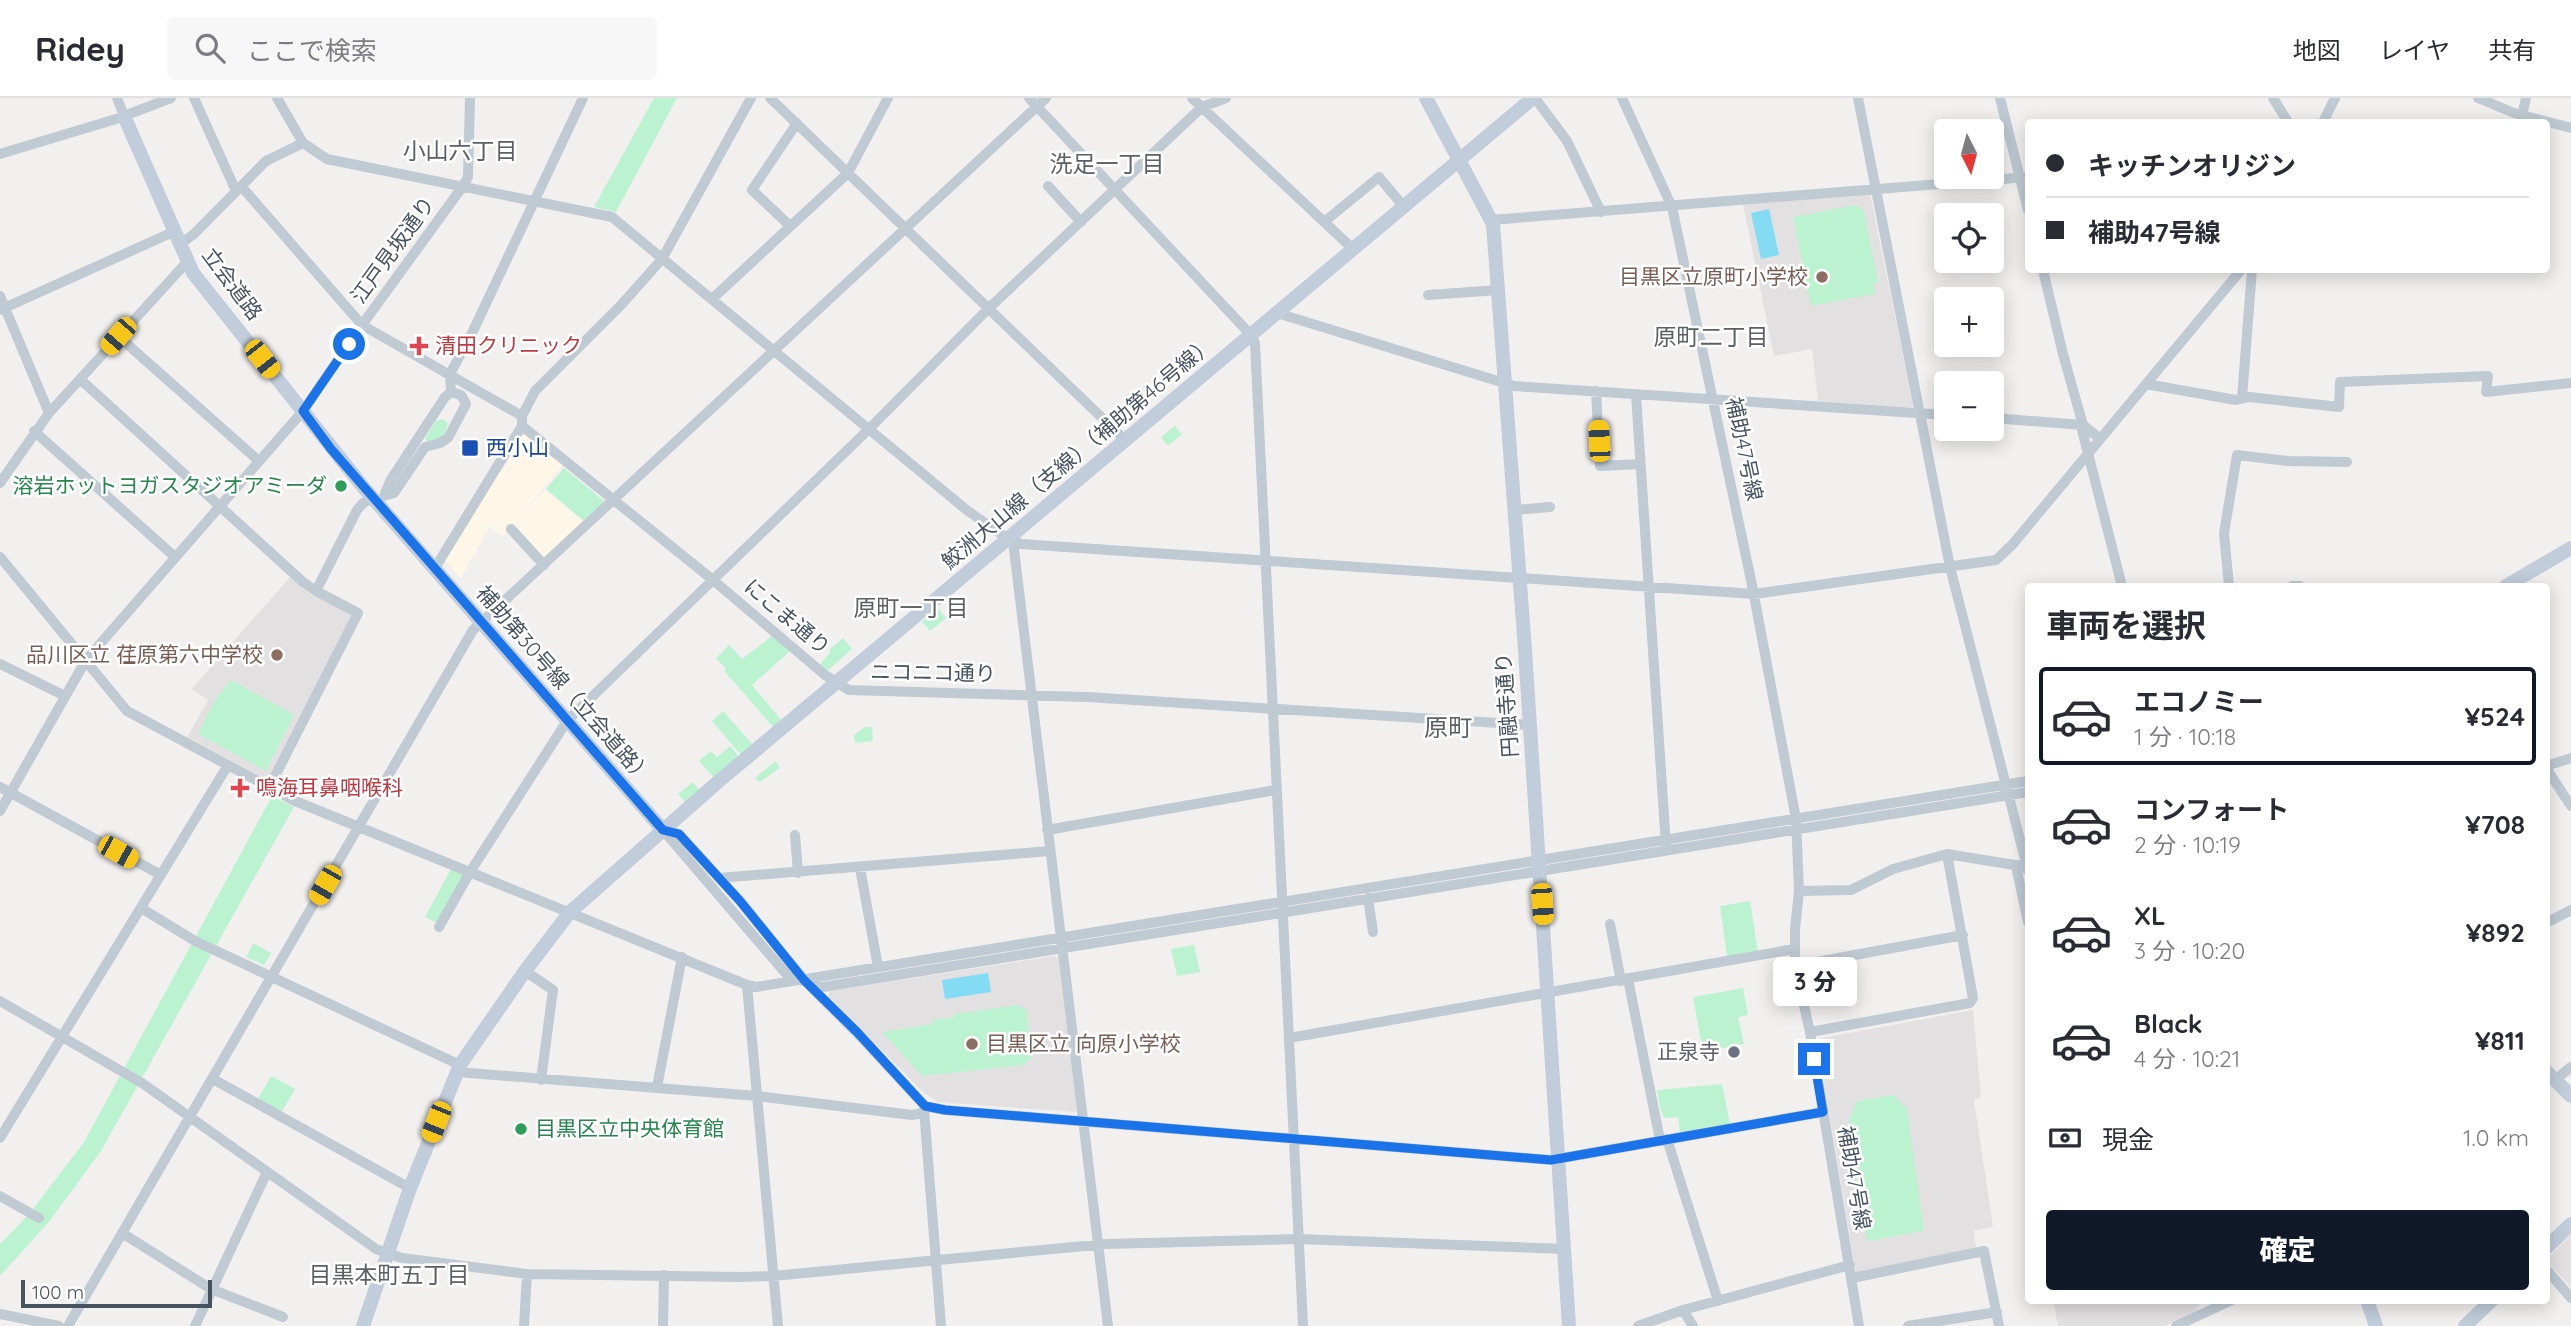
<!DOCTYPE html>
<html lang="ja">
<head>
<meta charset="utf-8">
<style>
	body { margin:0; font-family:Quicksand,"Noto Sans JP",sans-serif; background:#f7f7f7; color:#2b2b33; height:100vh; display:flex; flex-direction:column; font-size:26px; white-space:nowrap }
	* { box-sizing:border-box; margin:0 }
	p { font-size:23px; color:#7c7c81 }
	.icon { flex:none; width:38px; height:38px; fill:none; stroke:currentColor; stroke-width:2; stroke-linecap:round; stroke-linejoin:round }
	.map { position:relative; flex:1; overflow:hidden }
	.side { position:absolute; left:2025px; top:485px; width:525px; height:721px; display:flex; flex-direction:column; background:#fff; border-radius:7px; box-shadow:0 4px 18px #0003 }
	.side>* { flex:none }
	.guide { position:absolute; left:2025px; top:21px; width:525px; height:154px; border-radius:7px; box-shadow:0 4px 18px #0003; display:grid; align-content:center; height:154px; padding:0 21px; background:#fff }
	.needle { width:46px; rotate:174deg }
	.tools { position:absolute; left:1934px; top:21px; display:grid; gap:14px }
	.tools a { display:grid; place-items:center; width:70px; height:70px; border-radius:7px; background:#fff; box-shadow:0 4px 18px #0003; font-size:35px }
	.scale { position:absolute; left:21px; bottom:18px; width:191px; box-sizing:border-box; padding-left:7px; border:4px solid #46535f; border-top:0; font-size:19px; line-height:24px; white-space:nowrap; color:#46535f; -webkit-text-stroke:5px #fff; paint-order:stroke }
	.end { position:absolute; width:32px; height:32px; margin:-16px; border:9px solid #1a73e8; background:#fff; box-shadow:0 0 0 4px #fff }
	.from { border-radius:50% }
	.bubble { position:absolute; height:49px; border-radius:7px; background:#fff; box-shadow:0 4px 18px #0003; font-size:23px; font-weight:800; line-height:49px; text-align:center }
	.car { position:absolute; width:21px; height:42px; margin:-21px -10px; border-radius:9px; box-shadow:0 0 5px 2px #0007; background:linear-gradient(#f5c518 24%,#345 0 40%,#f5c518 0 76%,#345 0 86%,#f5c518 0) }
	.guide b { display:flex; align-items:center; gap:24px; height:66px; font-size:26px }
	.guide b+b { border-top:2px solid #e1e1e2 }
	.guide i { width:18px; height:18px; background:#2b2b33 }
	ul { padding:0; list-style:none }
	li { display:flex; align-items:center; gap:21px; height:98px; margin:0 14px 10px; padding:0 7px; border:4px solid transparent; border-radius:7px }
	li div { flex:1 }
	li b { display:block; font-size:26px }
	li em { font-style:normal; font-weight:800 }
	li.active { border-color:#111827 }
	li>.icon { width:63px; height:63px; stroke-width:1.5 }
	h2 { padding:0 21px; font-size:32px; line-height:84px }
	.pay { display:flex; align-items:center; gap:18px; height:77px; padding:0 21px; font-size:26px }
	.pay p { margin-inline-start:auto }
	.primary-button { display:flex; gap:14px; margin-top:auto; padding:14px 21px }
	.primary-button a { flex:1; height:80px; border-radius:7px; background:#111827; color:#fff; font-size:28px; font-weight:800; line-height:80px; text-align:center }
	header { display:flex; align-items:center; gap:42px; box-sizing:border-box; height:98px; padding:0 35px; background:#fff; border-bottom:2px solid #e1e1e2 }
	header strong { font-size:33px }
	nav { display:flex; gap:38px; margin-inline-start:auto; font-size:24px }
	.search { width:490px; height:63px; background:#f7f7f7; display:flex; align-items:center; gap:18px; box-sizing:border-box; padding:0 24px; border-radius:7px; color:#7c7c81; font-size:26px }
	.map>svg:first-child { display:block }
	.commercial { fill:#fef7e8 }
	.education { fill:#e3e0e1 }
	.green { fill:#bbf3d1 }
	.water { fill:#84dcf4 }
	.lines { fill:none; stroke-linecap:round; stroke-linejoin:round }
	.street { stroke:#bfcad3; stroke-width:10 }
	.secondary { stroke:#c1cdda; stroke-width:14 }
	.route { stroke:#1a73e8; stroke-width:9 }
	.education-dot { fill:#8d6e63; stroke:#fff; stroke-width:2.5 }
	.health-dot { fill:#e0444e; stroke:#fff; stroke-width:2.5 }
	.transit-dot { fill:#1a4fb4; stroke:#fff; stroke-width:2.5 }
	.leisure-dot { fill:#2e9e5b; stroke:#fff; stroke-width:2.5 }
	.worship-dot { fill:#6b7280; stroke:#fff; stroke-width:2.5 }
	.labels { text-anchor:middle; stroke-width:5; stroke-linejoin:round; paint-order:stroke }
	.street-label { font-size:21px; fill:#46535f; stroke:#fff }
	.education-label { font-size:21px; fill:#785e54; stroke:#fff; text-anchor:end }
	.health-label { font-size:21px; fill:#be3a42; stroke:#fff; text-anchor:start }
	.transit-label { font-size:21px; fill:#164399; stroke:#fff; text-anchor:start }
	.leisure-label { font-size:21px; fill:#27864d; stroke:#fff; text-anchor:end }
	.worship-label { font-size:21px; fill:#5b616d; stroke:#fff; text-anchor:end }
	.neighbourhood-label { font-size:23px; fill:#5b6065; stroke:#fff }
	.quarter-label { font-size:24px; fill:#5b6065; stroke:#fff }
</style>
</head>
<body>
<header>
<strong>Ridey</strong>
<div class="search"><svg class="icon" aria-label="search" viewBox="0 0 24 24"><circle cx="10" cy="10" r="6"/><path d="M15 15l6 6"/></svg>ここで検索</div>
<nav><a>地図</a><a>レイヤ</a><a>共有</a></nav>
</header>
<div class="map">
<svg width="2571" height="1228" viewBox="0 0 2571 1228">
	<rect width="100%" height="100%" fill="#f2efef"/>
	<path class="commercial" d="M523 334 563 367 519 419 545 392 584 424 544 462 515 431 514 424 502 439 490 428 461 480 445 463 484 394 506 367Z"/>
	<path class="education" d="M1870 96 1913 306 1911 310 1818 303 1812 251 1774 258 1743 106Z
		M290 479 310 496 349 514 351 524 270 678 263 680 187 639 208 602 192 591Z
		M1054 858 1058 860 1077 1014 937 1004 922 993 828 898 830 893Z
		M1973 912 1981 999 1974 1002 1993 1129 1974 1133 1976 1150 1856 1176 1818 947 1822 940Z
		M2571 1137V1190L2546 1162Z
		M2053 1202H2198L2199 1207 2196 1213 2165 1228H2058Z"/>
	<path class="green" d="M654 0H677L616 114 594 109Z
		M1855 107 1864 113 1878 184 1873 185 1875 196 1811 208 1793 119Z
		M442 321 448 325 444 338 437 342 427 343 425 340 436 323Z
		M1175 328 1182 336 1168 348 1161 339Z
		M564 370 605 404 584 423 546 391Z
		M938 510 946 520 930 533 922 524Z
		M772 538 790 553 752 587 782 623 774 630 725 574V570L716 560 729 547 742 561Z
		M843 540 852 551 827 573 820 566 831 554 829 552Z
		M231 582 294 617 266 673 198 636 215 602Z
		M723 613 753 647 741 657 712 623Z
		M865 629H872L873 643 855 645 854 637Z
		M730 648 740 660 715 681 699 663 711 653 717 659Z
		M775 663 780 670 760 684 755 680Z
		M693 684 700 693 686 705 678 696Z
		M272 698 294 709 101 1053 48 1125 0 1178V1146L30 1115 84 1044Z
		M451 771 466 777 439 826 425 819Z
		M1750 803 1758 854 1727 859 1720 808Z
		M253 845 271 855 264 867 246 859Z
		M1194 847 1200 874 1177 878 1171 851Z
		M1743 890 1748 917 1738 919 1744 946 1703 954 1693 899Z
		M1017 907 1026 911 1032 959 1024 967 922 978 882 934 933 926 932 922 955 919V916Z
		M271 978 295 991 281 1015 257 1003Z
		M1722 986 1730 1026 1680 1034 1678 1019 1664 1020 1660 1010 1657 992Z
		M1894 997 1907 1011 1924 1133 1867 1143 1849 1022 1857 1003Z"/>
	<path class="water" d="M1769 111 1779 157 1761 161 1751 115Z
		M988 875 991 894 945 901 942 882Z"/>
	<g class="lines">
		<path class="street" d="M117 0 124 18
			M194 0 236 93
			M277 0 303 45 327 61 612 119 968 413 1008 441 1021 446 1754 496 1996 462 2012 447 2241 172
			M770 0 1126 343
			M1029 0 1250 236 1255 245 1303 1228
			M1192 0 1353 151
			M1535 0 1567 43 1601 114
			M1622 0 1672 109 1752 487 1796 721 1799 793 1795 831V868L1810 934 1859 1228
			M2000 0 2028 112
			M2273 0 2288 24
			M2478 0 2514 15 2571 30
			M2522 18 2526 0
			M2323 24 2335 0
			M0 56 116 21 171 0
			M241 88 362 227 522 318
			M1048 88 1081 124
			M1491 122 2028 79
			M1324 124 1379 79 1404 109
			M790 128 752 92 797 25
			M179 147 194 136 266 63 303 45
			M2043 172 2063 256 2083 327 2099 340
			M1428 197 1499 192
			M0 198 49 315
			M712 201 848 75 888 0
			M0 212 173 134
			M1277 215 1514 288 1946 317
			M118 238 259 363
			M80 281 303 484 316 493 358 515 269 690
			M2146 286 2236 302 2249 299 2339 309 2340 284 2488 278 2486 294 2571 285
			M1596 293 1600 368 1640 366
			M451 294 450 276 473 233 583 0
			M451 294 461 297 466 306 448 340 440 345 425 349 394 395 384 398 390 383 445 299Z
			M1636 297 1666 748
			M2242 300 2252 172
			M1992 320 2083 327
			M522 328 713 482 825 577 849 592 1087 599 1529 627
			M2081 328 2122 488
			M34 333 175 459
			M0 385 49 315 187 164
			M1514 412 1550 409
			M511 431 544 467
			M1013 443 1108 1228
			M0 459 127 613 295 703 747 887 756 889 2028 683
			M435 470 522 328V318L535 293 622 206 662 161 751 0
			M2229 488 2224 435 2237 357 2288 363 2347 364
			M2292 488H2300
			M316 493 357 412 363 405 374 400
			M0 566 65 598
			M2546 668 2571 660
			M2546 670 2571 708
			M0 689 161 777
			M0 713 86 562 303 313 362 227 463 88 468 79 470 0
			M663 732 788 878 823 889 2028 694
			M663 732 679 736 740 803 804 882 861 939 925 1008 945 1012 1551 1062 1823 1014
			M1047 732 1276 692
			M795 737 798 775
			M2018 767 2017 773 2028 824
			M860 770 878 869
			M719 780 1050 753
			M1799 793 1851 792 1893 771 1947 756 2027 769 1950 469 1858 0
			M1368 800 1373 834
			M141 810 195 843 460 967
			M2546 825 2571 812
			M1610 826 1621 883
			M439 829 470 774 567 623 868 332 987 212 1202 9 1226 0
			M1795 868 1963 837
			M525 873 553 892 541 982
			M1628 881 1660 1042
			M747 887 778 1228
			M0 903 142 985 376 1151 402 1160 527 1176 740 1179 773 1178 1105 1146 1298 1141 1565 1151
			M1810 934 1970 905 1973 900 1947 756
			M1289 940 1794 851
			M457 974 757 998 912 1017 922 1015
			M213 981 410 1090
			M2555 982 2571 969
			M657 989 682 859
			M924 1011 941 1228
			M0 1040 228 667
			M1667 1041 1718 1203
			M0 1098 39 1120
			M122 1135 211 1191 283 1219
			M2546 1171 2571 1200
			M1852 1180 1984 1153 1999 1228
			M1683 1212 1693 1228
			M0 1216 59 1228
			M68 1228 473 532 1046 0
			M195 1228 267 1074
			M524 1228 527 1176
			M663 1228 664 1177
			M1638 1228 1683 1212 1850 1167
			M1908 1228 1997 1214
			M2176 1228 2232 1202"/>
		<path class="secondary" d="M1426 0 1493 126 1525 552 1569 1228
			M124 18 193 175 364 390 663 732
			M2506 488 2571 450
			M2027 769H2028
			M2546 973 2571 998
			M2546 1150 2571 1126
			M2367 1202 2376 1228
			M363 1228 410 1090 460 967 525 873 570 814 719 683 1533 0
			M2465 1228 2492 1202"/>
	</g>
	<g class="lines">
		<path class="route" d="M349 246 303 313 331 351 663 732 679 736 740 803 804 882 857 934 925 1008 945 1012 1551 1062 1823 1014 1814 961"/>
	</g>
	<g class="education-dot">
		<circle cx="1822" cy="179" r="7"/>
		<circle cx="277" cy="557" r="7"/>
		<circle cx="972" cy="946" r="7"/>
	</g>
	<g class="health-dot">
		<path d="M415.5 237.5h7v7h7v7h-7v7h-7v-7h-7v-7h7z"/>
		<path d="M236.5 679.5h7v7h7v7h-7v7h-7v-7h-7v-7h7z"/>
	</g>
	<rect class="transit-dot" x="461" y="341" width="18" height="18" rx="3.5"/>
	<g class="leisure-dot">
		<circle cx="341" cy="388" r="7"/>
		<circle cx="521" cy="1031" r="7"/>
	</g>
	<circle class="worship-dot" cx="1734" cy="954" r="7"/>
	<g class="labels">
		<g class="street-label">
			<text transform="translate(393 152) rotate(-54)" y="7">江戸見坂通り</text>
			<text transform="translate(232 186) rotate(53)" y="7">立会道路</text>
			<text transform="translate(1744 351) rotate(78)" y="7">補助47号線</text>
			<text transform="translate(1078 355) rotate(-40)" y="7">鮫洲大山線（支線）（補助第46号線）</text>
			<text transform="translate(787 519) rotate(40)" y="7">にこま通り</text>
			<text transform="translate(933 575) rotate(1)" y="7">ニコニコ通り</text>
			<text transform="translate(564 587) rotate(49)" y="7">補助第30号線（立会道路）</text>
			<text transform="translate(1507 607) rotate(-94)" y="7">円融寺通り</text>
			<text transform="translate(1854 1080) rotate(80)" y="7">補助47号線</text>
		</g>
		<g class="education-label">
			<text x="1808" y="186">目黒区立原町小学校</text>
			<text x="263" y="564">品川区立 荏原第六中学校</text>
			<text x="986" y="953" text-anchor="start">目黒区立 向原小学校</text>
		</g>
		<g class="health-label">
			<text x="435" y="255">清田クリニック</text>
			<text x="256" y="697">鳴海耳鼻咽喉科</text>
		</g>
		<g class="transit-label">
			<text x="486" y="357">西小山</text>
		</g>
		<g class="leisure-label">
			<text x="327" y="395">溶岩ホットヨガスタジオアミーダ</text>
			<text x="535" y="1038" text-anchor="start">目黒区立中央体育館</text>
		</g>
		<g class="worship-label">
			<text x="1720" y="961">正泉寺</text>
		</g>
		<g class="neighbourhood-label">
			<text x="460" y="61">小山六丁目</text>
			<text x="1107" y="74">洗足一丁目</text>
			<text x="1711" y="247">原町二丁目</text>
			<text x="911" y="518">原町一丁目</text>
			<text x="389" y="1185">目黒本町五丁目</text>
		</g>
		<g class="quarter-label">
			<text x="1448" y="638">原町</text>
		</g>
	</g>
</svg>
<div class="tools">
<a><svg class="needle" viewBox="-14 -14 28 28"><path d="M0-13l5 13h-10z" fill="#e53935"/><path d="M0 13l5-13h-10z" fill="#7c7c81"/></svg></a>
<a><svg class="icon" aria-label="locate" viewBox="0 0 24 24"><circle cx="12" cy="12" r="6"/><path d="M12 2v4M12 18v4M2 12h4M18 12h4"/></svg></a>
<a>+</a>
<a>−</a>
</div>
<div class="scale">100 m</div>
<i class="end from" style="left:349px;top:246px"></i>
<i class="end" style="left:1814px;top:961px"></i>
<div class="bubble" style="left:1773px;top:859px;width:84px">3 分</div>
<i class="car" style="left:118px;top:238px;rotate:221deg"></i>
<i class="car" style="left:262px;top:261px;rotate:142deg"></i>
<i class="car" style="left:1599px;top:343px;rotate:357deg"></i>
<i class="car" style="left:118px;top:754px;rotate:119deg"></i>
<i class="car" style="left:325px;top:787px;rotate:210deg"></i>
<i class="car" style="left:1542px;top:806px;rotate:176deg"></i>
<i class="car" style="left:436px;top:1024px;rotate:202deg"></i>
<div class="guide">
<b><i class="from"></i>キッチンオリジン</b>
<b><i></i>補助47号線</b>
</div>
<section class="side">
<h2>車両を選択</h2>
<ul>
<li class="active"><svg class="icon" aria-label="car" viewBox="0 0 24 24"><path d="M5 17H2v-5l4-1 3-4h7l3 4 3 1v5h-3M9 17h6M6 11h13"/><circle cx="7" cy="17" r="2"/><circle cx="17" cy="17" r="2"/></svg><div><b>エコノミー</b><p>1 分 · 10:18</p></div><em>¥524</em></li>
<li><svg class="icon" aria-label="car" viewBox="0 0 24 24"><path d="M5 17H2v-5l4-1 3-4h7l3 4 3 1v5h-3M9 17h6M6 11h13"/><circle cx="7" cy="17" r="2"/><circle cx="17" cy="17" r="2"/></svg><div><b>コンフォート</b><p>2 分 · 10:19</p></div><em>¥708</em></li>
<li><svg class="icon" aria-label="car" viewBox="0 0 24 24"><path d="M5 17H2v-5l4-1 3-4h7l3 4 3 1v5h-3M9 17h6M6 11h13"/><circle cx="7" cy="17" r="2"/><circle cx="17" cy="17" r="2"/></svg><div><b>XL</b><p>3 分 · 10:20</p></div><em>¥892</em></li>
<li><svg class="icon" aria-label="car" viewBox="0 0 24 24"><path d="M5 17H2v-5l4-1 3-4h7l3 4 3 1v5h-3M9 17h6M6 11h13"/><circle cx="7" cy="17" r="2"/><circle cx="17" cy="17" r="2"/></svg><div><b>Black</b><p>4 分 · 10:21</p></div><em>¥811</em></li>
</ul>
<div class="pay"><svg class="icon" aria-label="cash" viewBox="0 0 24 24"><path d="M3 7h18v10H3z"/><circle cx="12" cy="12" r="2"/></svg>現金<p>1.0 km</p></div>
<div class="primary-button"><a>確定</a></div>
</section>
</div>
</body>
</html>
